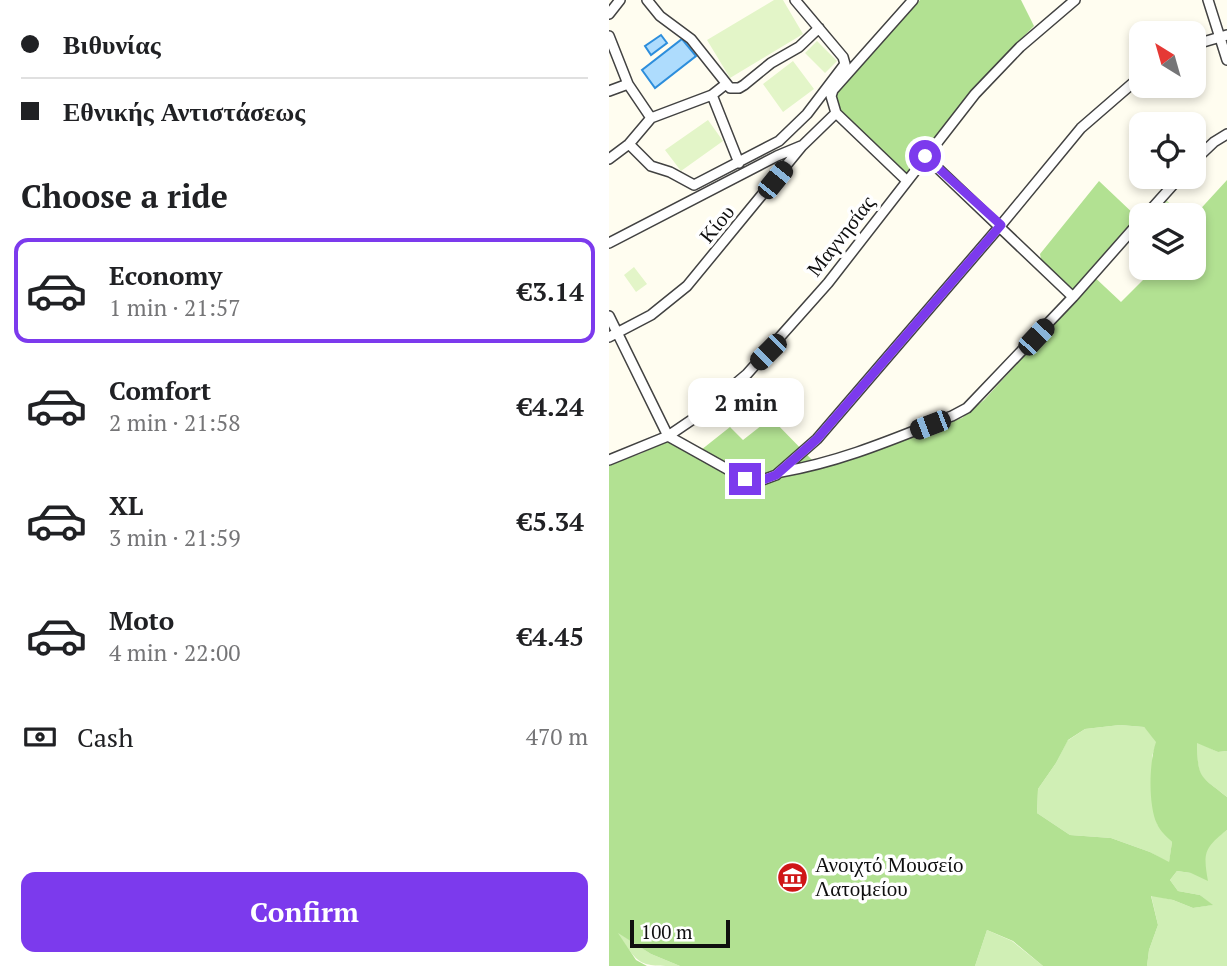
<!DOCTYPE html>
<html lang="en">
<head>
<meta charset="utf-8">
<style>
	body { margin:0; font-family:"PT Serif",serif; background:#f2f2f2; color:#202124; height:100vh; display:flex; flex-direction:column; font-size:26px; white-space:nowrap }
	* { box-sizing:border-box; margin:0 }
	p { font-size:23px; color:#757577 }
	.icon { flex:none; width:38px; height:38px; fill:none; stroke:currentColor; stroke-width:2; stroke-linecap:round; stroke-linejoin:round }
	.map { position:relative; flex:1; overflow:hidden }
	.sheet { display:flex; flex-direction:column; background:#fff; width:609px }
	.sheet>* { flex:none }
	.banner { display:grid; align-content:center; height:154px; padding:0 21px; background:#fff }
	.needle { width:46px; rotate:323deg }
	.fabs { position:absolute; left:520px; top:21px; display:grid; gap:14px }
	.fabs a { display:grid; place-items:center; width:77px; height:77px; border-radius:14px; background:#fff; box-shadow:0 4px 10px #0003; font-size:35px }
	.scale { position:absolute; left:21px; bottom:18px; width:100px; box-sizing:border-box; padding-left:7px; border:4px solid #0f0f0f; border-top:0; font-size:19px; line-height:24px; white-space:nowrap; color:#0f0f0f; -webkit-text-stroke:5px #fff; paint-order:stroke }
	.end { position:absolute; width:32px; height:32px; margin:-16px; border:9px solid #7c3aed; background:#fff; box-shadow:0 0 0 4px #fff }
	.from { border-radius:50% }
	.bubble { position:absolute; height:49px; border-radius:14px; background:#fff; box-shadow:0 4px 10px #0003; font-size:23px; font-weight:700; line-height:49px; text-align:center }
	.car { position:absolute; width:21px; height:42px; margin:-21px -10px; border-radius:9px; box-shadow:0 0 5px 2px #0007; background:linear-gradient(#222 24%,#8ab4d8 0 40%,#222 0 76%,#8ab4d8 0 86%,#222 0) }
	.banner b { display:flex; align-items:center; gap:24px; height:66px; font-size:26px }
	.banner b+b { border-top:2px solid #e0e0e0 }
	.banner i { width:18px; height:18px; background:#202124 }
	ul { padding:0; list-style:none }
	li { display:flex; align-items:center; gap:21px; height:105px; margin:0 14px 10px; padding:0 7px; border:4px solid transparent; border-radius:14px }
	li div { flex:1 }
	li b { display:block; font-size:26px }
	li em { font-style:normal; font-weight:700 }
	li.selected { border-color:#7c3aed }
	li>.icon { width:63px; height:63px; stroke-width:1.5 }
	h2 { padding:0 21px; font-size:32px; line-height:84px }
	.pay { display:flex; align-items:center; gap:18px; height:77px; padding:0 21px; font-size:26px }
	.pay p { margin-inline-start:auto }
	.button { display:flex; gap:14px; margin-top:auto; padding:14px 21px }
	.button a { flex:1; height:80px; border-radius:14px; background:#7c3aed; color:#fff; font-size:28px; font-weight:700; line-height:80px; text-align:center }
	main { display:flex; flex:1; min-height:0 }
	.map>svg:first-child { display:block }
	.green { fill:#d0efb5 }
	.forest { fill:#b2e192; fill-rule:evenodd }
	.pitch { fill:#e3f5c8 }
	.water { fill:#aedcfd; stroke:#2d8edc; stroke-width:2 }
	.lines { fill:none; stroke-linecap:round; stroke-linejoin:round }
	.minor-casing { stroke:#424242; stroke-width:12 }
	.minor { stroke:#fff; stroke-width:9 }
	.route { stroke:#7c3aed; stroke-width:9 }
	.labels { text-anchor:middle; stroke-width:7; stroke-linejoin:round; paint-order:stroke }
	.street-label { font-size:21px; fill:#0f0f0f; stroke:#fff }
	.poi-label { font-size:21px; fill:#0f0f0f; stroke:#fff; text-anchor:start }
</style>
</head>
<body>
<main>
<section class="sheet">
<div class="banner">
<b><i class="from"></i>Βιθυνίας</b>
<b><i></i>Εθνικής Αντιστάσεως</b>
</div>
<h2>Choose a ride</h2>
<ul>
<li class="selected"><svg class="icon" aria-label="car" viewBox="0 0 24 24"><path d="M5 17H2v-5l4-1 3-4h7l3 4 3 1v5h-3M9 17h6M6 11h13"/><circle cx="7" cy="17" r="2"/><circle cx="17" cy="17" r="2"/></svg><div><b>Economy</b><p>1 min · 21:57</p></div><em>€3.14</em></li>
<li><svg class="icon" aria-label="car" viewBox="0 0 24 24"><path d="M5 17H2v-5l4-1 3-4h7l3 4 3 1v5h-3M9 17h6M6 11h13"/><circle cx="7" cy="17" r="2"/><circle cx="17" cy="17" r="2"/></svg><div><b>Comfort</b><p>2 min · 21:58</p></div><em>€4.24</em></li>
<li><svg class="icon" aria-label="car" viewBox="0 0 24 24"><path d="M5 17H2v-5l4-1 3-4h7l3 4 3 1v5h-3M9 17h6M6 11h13"/><circle cx="7" cy="17" r="2"/><circle cx="17" cy="17" r="2"/></svg><div><b>XL</b><p>3 min · 21:59</p></div><em>€5.34</em></li>
<li><svg class="icon" aria-label="car" viewBox="0 0 24 24"><path d="M5 17H2v-5l4-1 3-4h7l3 4 3 1v5h-3M9 17h6M6 11h13"/><circle cx="7" cy="17" r="2"/><circle cx="17" cy="17" r="2"/></svg><div><b>Moto</b><p>4 min · 22:00</p></div><em>€4.45</em></li>
</ul>
<div class="pay"><svg class="icon" aria-label="cash" viewBox="0 0 24 24"><path d="M3 7h18v10H3z"/><circle cx="12" cy="12" r="2"/></svg>Cash<p>470 m</p></div>
<div class="button"><a>Confirm</a></div>
</section>
<div class="map">
<svg width="618" height="966" viewBox="0 0 618 966">
	<rect width="100%" height="100%" fill="#fffdf0"/>
	<path class="green" d="M556 199 574 215 543 214Z
		M511 725 535 727 548 742 543 756 548 824 563 842 560 863 541 852 502 838 461 835 428 813 429 789 447 763 458 741 476 729Z
		M588 742 609 752 618 751V797C590 774 589 782 588 742Z
		M618 830V966H538L540 950 549 925 542 895 564 900 584 908 603 905 591 895 569 891 561 880 568 871 582 873 595 859 600 843Z
		M378 930 403 941 434 966H366Z
		M7 931 42 954 71 966C28 966 31 966 7 931Z"/>
	<path class="forest" d="M311 0H412L425 26 385 66 296 175 232 115 224 96Z
		M618 180V751L609 752 588 743C589 780 591 775 618 797V830C595 848 594 853 599 881L582 873 568 871 561 880 569 891 591 895 604 905 584 908 564 900 542 896 549 925 540 950 538 966H434L404 941 378 930 366 966H71L42 954 9 933 27 960 38 966H0V464L31 454 63 438 92 450 121 427 134 440 162 418 205 462 209 469 353 418 375 400 469 297 432 259 431 254 490 181 528 217 480 272 512 302 546 268H584L585 216ZM511 725 535 727 547 742C540 762 539 805 548 824 551 831 558 837 563 842L560 862 541 852 502 838 461 835 428 813 429 789 447 763 459 740 476 729Z"/>
	<path class="pitch" d="M165 0H174L194 34 121 78 98 40Z
		M208 41 228 61 216 73 196 53Z
		M184 61 205 89 174 112 154 84Z
		M99 120 114 141 72 171 56 150Z
		M25 267 38 284 27 292 15 275Z"/>
	<path class="water" d="M52 35 58 43 42 55 36 46Z
		M73 39 87 56 46 88 33 70Z"/>
	<g class="lines">
		<defs>
			<path id="minor" d="M38 0 51 16 82 39 121 88H130L135 85 162 63 190 47 210 28
				M599 0 618 60
				M0 14 11 0
				M0 36 19 84 42 118
				M584 45 618 35
				M0 91 19 84
				M103 95 130 163
				M20 144 42 166 61 172 85 185 170 141 198 114 236 64 234 57 186 0
				M316 156 464 297
				M0 159 20 144 42 118 103 95 117 84
				M584 162 605 142 618 134
				M297 180 227 113 222 96 224 90 304 0
				M537 215 571 177
				M0 243 168 156 192 146
				M0 316 59 436
				M0 337 42 315 78 286 193 146 227 113
				M59 436 136 479 151 481 167 475 208 439 392 225 472 128 532 76
				M0 460 59 436 87 417 138 374 219 283 366 94 411 47 466 0
				M172 472C232 462 287 438 343 416L358 408 464 297 532 220"/>
		</defs>
		<use href="#minor" class="minor-casing"/>
		<use href="#minor" class="minor"/>
	</g>
	<g class="lines">
		<path class="route" d="M136 479 151 481 167 475 208 439 392 225 316 156"/>
	</g>
	<defs>
		<symbol id="museum-disc" viewBox="-11 -11 22 22"><circle r="9.5" fill="#cf1617" stroke="#fff"/><path d="M0-6L6-3V-2H-6V-3ZM-5-1h2V3h-2ZM-1-1h2V3h-2ZM3-1h2V3H3ZM-6 4H6V6H-6Z" fill="#fff"/></symbol>
	</defs>
	<g fill-rule="evenodd">
		<use href="#museum-disc" x="166" y="860" width="35" height="35"/>
	</g>
	<g class="labels">
		<g class="street-label">
			<text transform="translate(108 224) rotate(-51)" y="7">Κίου</text>
			<text transform="translate(232 236) rotate(-52)" y="7">Μαγνησίας</text>
		</g>
		<g class="poi-label">
			<text x="206" y="872">Ανοιχτό Μουσείο<tspan x="206" dy="24">Λατομείου</tspan></text>
		</g>
	</g>
</svg>
<div class="fabs">
<a><svg class="needle" viewBox="-14 -14 28 28"><path d="M0-13l5 13h-10z" fill="#e53935"/><path d="M0 13l5-13h-10z" fill="#757577"/></svg></a>
<a><svg class="icon" aria-label="locate" viewBox="0 0 24 24"><circle cx="12" cy="12" r="6"/><path d="M12 2v4M12 18v4M2 12h4M18 12h4"/></svg></a>
<a><svg class="icon" aria-label="layers" viewBox="0 0 24 24"><path d="M12 4l9 5-9 5-9-5zM3 14l9 5 9-5"/></svg></a>
</div>
<div class="scale">100 m</div>
<i class="end from" style="left:316px;top:156px"></i>
<i class="end" style="left:136px;top:479px"></i>
<div class="bubble" style="left:79px;top:378px;width:116px">2 min</div>
<i class="car" style="left:166px;top:180px;rotate:39deg"></i>
<i class="car" style="left:427px;top:337px;rotate:43deg"></i>
<i class="car" style="left:159px;top:352px;rotate:225deg"></i>
<i class="car" style="left:321px;top:425px;rotate:249deg"></i>
</div>
</main>
</body>
</html>
